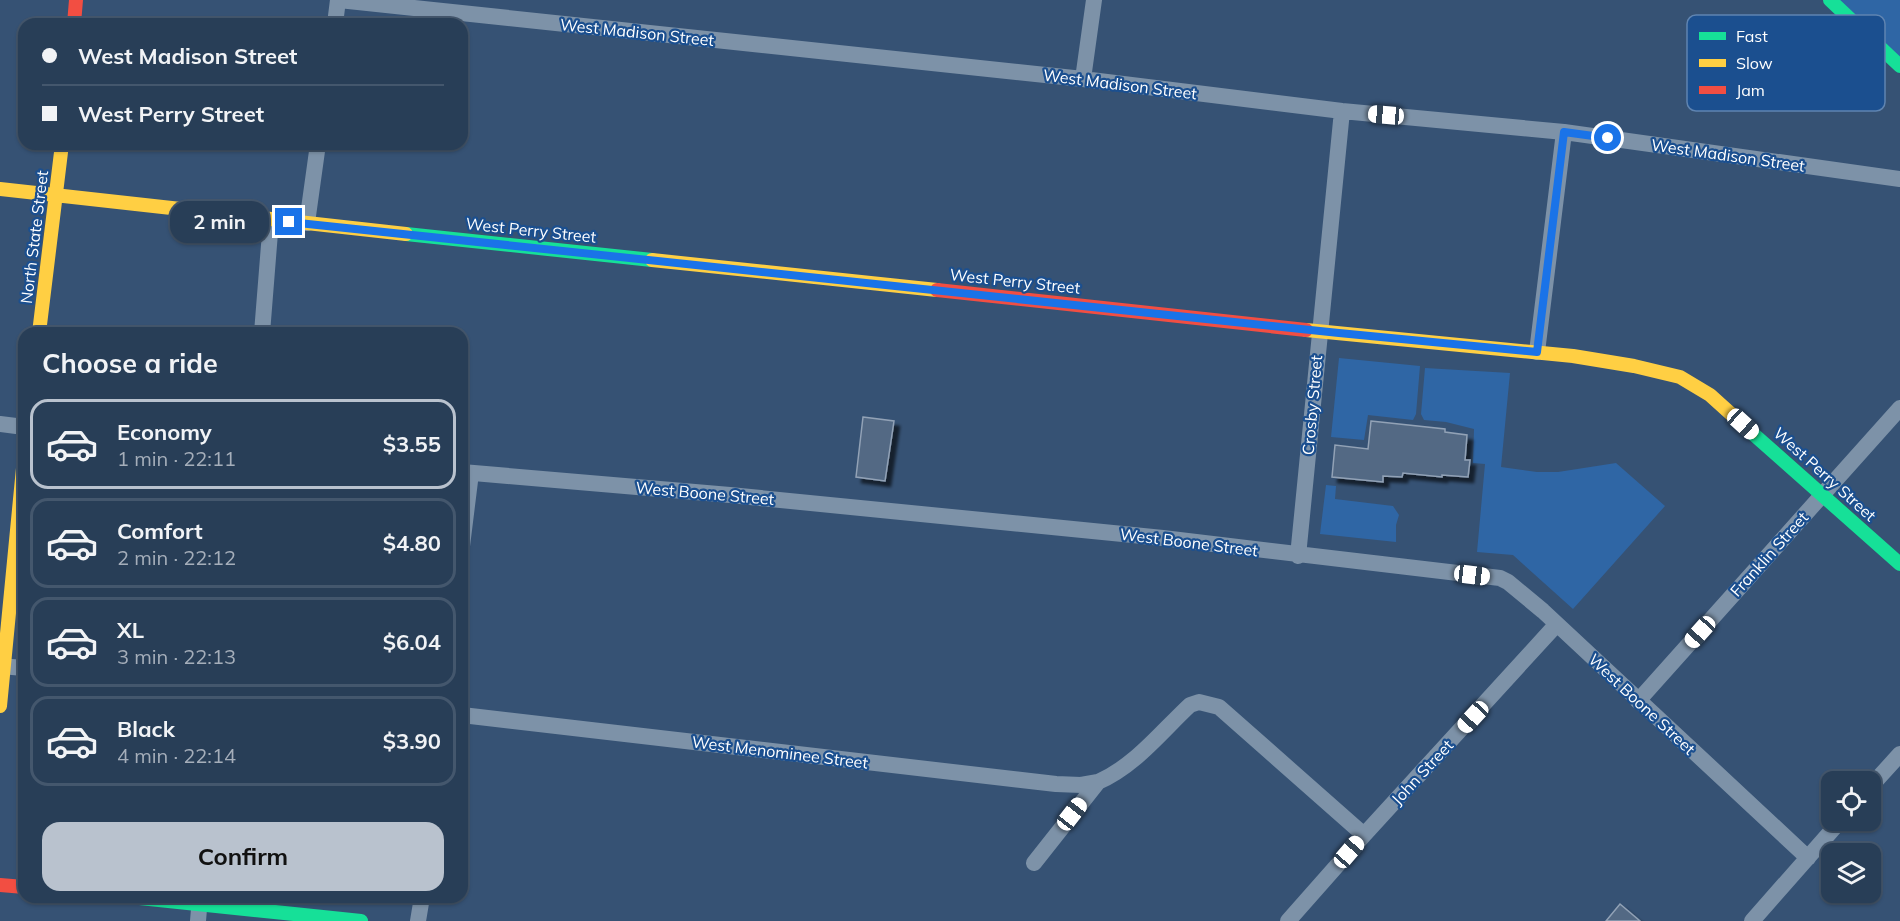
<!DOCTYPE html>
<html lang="en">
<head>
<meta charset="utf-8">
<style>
	body { margin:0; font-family:Mulish,sans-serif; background:#344961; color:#f1f3f6; height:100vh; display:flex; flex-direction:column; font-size:22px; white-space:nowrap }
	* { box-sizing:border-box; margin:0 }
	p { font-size:20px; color:#a5aeba }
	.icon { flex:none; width:33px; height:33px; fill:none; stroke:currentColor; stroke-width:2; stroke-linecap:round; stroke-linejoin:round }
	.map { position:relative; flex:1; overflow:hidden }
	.details { position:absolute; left:18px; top:327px; width:450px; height:576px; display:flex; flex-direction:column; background:#283e57; border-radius:18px; box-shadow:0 2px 4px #0004,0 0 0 2px #44576d }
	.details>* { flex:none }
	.hud { position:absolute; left:18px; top:18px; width:450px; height:132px; border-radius:18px; box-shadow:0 2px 4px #0004,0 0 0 2px #44576d; display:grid; align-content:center; height:132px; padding:0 24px; background:#283e57 }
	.tools { position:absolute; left:1821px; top:771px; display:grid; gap:12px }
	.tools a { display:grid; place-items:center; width:60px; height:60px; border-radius:12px; background:#283e57; box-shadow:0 2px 4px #0004,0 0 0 2px #44576d; font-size:30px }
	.end { position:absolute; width:27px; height:27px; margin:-14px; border:8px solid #1a73e8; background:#fff; box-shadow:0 0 0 3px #fff }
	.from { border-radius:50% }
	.bubble { position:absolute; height:42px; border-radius:18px; background:#283e57; box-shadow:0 2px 4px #0004,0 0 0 2px #44576d; font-size:20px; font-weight:700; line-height:42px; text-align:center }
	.car { position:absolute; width:18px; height:36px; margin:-18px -9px; border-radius:8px; box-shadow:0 0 4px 2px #0007; background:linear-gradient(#fff 24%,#345 0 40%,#fff 0 76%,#345 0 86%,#fff 0) }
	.hud b { display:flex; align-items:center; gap:21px; height:57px; font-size:22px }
	.hud b+b { border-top:2px solid #44576d }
	.hud i { width:15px; height:15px; background:#f1f3f6 }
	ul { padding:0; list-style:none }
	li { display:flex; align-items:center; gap:18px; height:90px; margin:0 12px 9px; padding:0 12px; border:3px solid #44576d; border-radius:18px }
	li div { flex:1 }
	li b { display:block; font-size:22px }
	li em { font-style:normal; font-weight:700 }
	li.selected { border-color:#b9c2ce }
	li>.icon { width:54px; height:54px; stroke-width:1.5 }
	h2 { padding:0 24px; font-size:27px; line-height:72px }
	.primary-button { display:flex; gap:12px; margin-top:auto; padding:12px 24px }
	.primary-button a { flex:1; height:69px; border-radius:18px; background:#b9c2ce; color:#111; font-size:24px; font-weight:700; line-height:69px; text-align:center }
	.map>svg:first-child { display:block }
	.green { fill:#2f66a5 }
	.building { fill:#526984; stroke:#92a2b6; stroke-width:1.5; filter:url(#shadow) }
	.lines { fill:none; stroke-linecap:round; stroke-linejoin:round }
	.street { stroke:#7d92a8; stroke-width:16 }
	.fast { stroke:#16e098; stroke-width:14 }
	.slow { stroke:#ffcf43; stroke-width:14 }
	.jam { stroke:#f24e42; stroke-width:14 }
	.route { stroke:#1a73e8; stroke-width:8 }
	.labels { text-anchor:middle; stroke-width:4.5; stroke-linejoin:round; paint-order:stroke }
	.street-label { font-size:16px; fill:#fff; stroke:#1b4f8f }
	.key { fill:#1b4f8f; stroke:#5f84b1; stroke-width:1.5 }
	.key-label { font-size:16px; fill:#fff }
</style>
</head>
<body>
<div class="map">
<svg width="1900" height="921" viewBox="0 0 1900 921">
	<defs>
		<filter id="shadow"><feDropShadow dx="5.5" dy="5.5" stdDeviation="1.5" flood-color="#0009"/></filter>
	</defs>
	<rect width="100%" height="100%" fill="#365274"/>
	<path class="green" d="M1828 0H1900V68Z
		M1339 358 1420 366 1416 414 1413 420 1368 415 1364 440 1331 437Z
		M1425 368 1510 373 1501 467 1537 472H1558L1616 463 1665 506 1573 609 1513 555 1477 552 1485 464 1473 463 1474 429 1446 422 1424 420 1421 414Z
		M1326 485 1336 486 1335 499 1393 506 1399 515 1396 525V542L1320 534Z"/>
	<path class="building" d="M863 417 894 421 885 481 856 477Z
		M1371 421 1445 429V432L1467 435 1465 460H1470L1468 477 1442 475V477L1403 473 1402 477 1383 476V482L1332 477 1335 445 1368 449Z
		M1620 904 1640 921H1606Z"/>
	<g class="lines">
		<path class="street" d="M339 0 1083 79 1342 111 1564 132 1900 179
			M335 24 338 0
			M1083 79 1094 0
			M307 223 318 144
			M262 333 271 220
			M1537 352 1564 132
			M0 424 24 427
			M462 472 730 495 1163 538 1500 578 1508 582 1543 611 1808 858
			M462 546 471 473
			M1298 556 1342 111
			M0 666 24 668
			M1638 701 1900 408
			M462 715 1056 784 1081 785 1098 782
			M1870 787 1900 754
			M1034 863 1098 782C1135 766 1161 732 1190 705L1199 702 1219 707 1364 835
			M198 921 200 897
			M418 921 422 897
			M1288 921 1364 835 1556 625
			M1752 921 1841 820"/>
		<path class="fast" d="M1830 0 1900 66
			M406 234 652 260
			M1751 432 1900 564
			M130 897 361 921"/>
		<path class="slow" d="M0 189 406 234
			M652 260 937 290
			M1306 330 1573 356 1634 366 1680 377 1710 395 1751 432
			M39 333 62 144
			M0 706 24 458"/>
		<path class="jam" d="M74 24 76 0
			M937 290 1306 330
			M0 885 24 887"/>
	</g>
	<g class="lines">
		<path class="route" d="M289 222 1339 333 1537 352 1564 132 1608 138"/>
	</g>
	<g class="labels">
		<g class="street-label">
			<text transform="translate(637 32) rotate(6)" y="6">West Madison Street</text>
			<text transform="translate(1120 84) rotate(7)" y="6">West Madison Street</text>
			<text transform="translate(1728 155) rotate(8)" y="6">West Madison Street</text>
			<text transform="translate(531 230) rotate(6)" y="6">West Perry Street</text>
			<text transform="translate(34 237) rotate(-83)" y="6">North State Street</text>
			<text transform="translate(1015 281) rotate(6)" y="6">West Perry Street</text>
			<text transform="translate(1312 405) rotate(-85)" y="6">Crosby Street</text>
			<text transform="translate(1825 474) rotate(42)" y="6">West Perry Street</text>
			<text transform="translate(705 493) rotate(5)" y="6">West Boone Street</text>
			<text transform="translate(1189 542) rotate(7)" y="6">West Boone Street</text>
			<text transform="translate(1769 554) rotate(-48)" y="6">Franklin Street</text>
			<text transform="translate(1642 704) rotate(43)" y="6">West Boone Street</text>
			<text transform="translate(780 752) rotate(7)" y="6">West Menominee Street</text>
			<text transform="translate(1422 772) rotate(-47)" y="6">John Street</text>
		</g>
	</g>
	<rect x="1687" y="15" width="198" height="96" rx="9" class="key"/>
	<rect x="1699" y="32" width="27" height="8" fill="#16e098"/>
	<rect x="1699" y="59" width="27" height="8" fill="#ffcf43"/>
	<rect x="1699" y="86" width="27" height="8" fill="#f24e42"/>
	<g class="key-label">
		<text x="1736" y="42">Fast</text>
		<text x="1736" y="69">Slow</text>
		<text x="1736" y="96">Jam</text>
	</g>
</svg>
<div class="tools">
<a><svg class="icon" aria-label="locate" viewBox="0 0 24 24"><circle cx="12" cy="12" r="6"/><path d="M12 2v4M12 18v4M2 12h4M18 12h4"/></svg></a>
<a><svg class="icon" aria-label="layers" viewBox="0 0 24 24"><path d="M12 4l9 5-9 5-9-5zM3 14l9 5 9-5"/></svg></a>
</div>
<i class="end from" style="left:1608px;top:138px"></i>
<i class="end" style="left:289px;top:222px"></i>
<div class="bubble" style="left:170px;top:201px;width:99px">2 min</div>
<i class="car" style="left:1386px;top:115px;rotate:275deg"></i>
<i class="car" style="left:1743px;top:424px;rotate:132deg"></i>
<i class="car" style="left:1472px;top:575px;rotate:97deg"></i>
<i class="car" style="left:1700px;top:632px;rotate:222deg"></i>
<i class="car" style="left:1473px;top:717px;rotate:223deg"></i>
<i class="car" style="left:1072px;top:814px;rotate:38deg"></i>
<i class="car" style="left:1349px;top:852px;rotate:41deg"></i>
<div class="hud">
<b><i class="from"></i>West Madison Street</b>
<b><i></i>West Perry Street</b>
</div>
<section class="details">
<h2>Choose a ride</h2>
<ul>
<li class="selected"><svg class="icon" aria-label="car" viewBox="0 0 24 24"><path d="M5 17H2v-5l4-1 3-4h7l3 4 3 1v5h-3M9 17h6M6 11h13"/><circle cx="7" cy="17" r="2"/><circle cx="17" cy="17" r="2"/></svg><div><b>Economy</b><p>1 min · 22:11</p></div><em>$3.55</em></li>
<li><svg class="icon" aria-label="car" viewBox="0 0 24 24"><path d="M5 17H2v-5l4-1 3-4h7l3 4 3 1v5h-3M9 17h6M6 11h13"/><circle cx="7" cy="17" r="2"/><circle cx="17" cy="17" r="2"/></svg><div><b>Comfort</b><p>2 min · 22:12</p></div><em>$4.80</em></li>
<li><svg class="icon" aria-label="car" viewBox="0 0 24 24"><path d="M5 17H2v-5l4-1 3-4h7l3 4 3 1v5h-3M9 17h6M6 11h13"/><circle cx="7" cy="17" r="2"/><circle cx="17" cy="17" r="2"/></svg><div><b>XL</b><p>3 min · 22:13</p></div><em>$6.04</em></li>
<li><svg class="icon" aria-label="car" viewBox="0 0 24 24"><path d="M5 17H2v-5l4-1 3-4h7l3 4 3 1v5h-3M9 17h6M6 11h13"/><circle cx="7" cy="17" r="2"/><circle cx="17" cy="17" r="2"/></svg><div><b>Black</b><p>4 min · 22:14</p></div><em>$3.90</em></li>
</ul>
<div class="primary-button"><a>Confirm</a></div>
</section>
</div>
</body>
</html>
